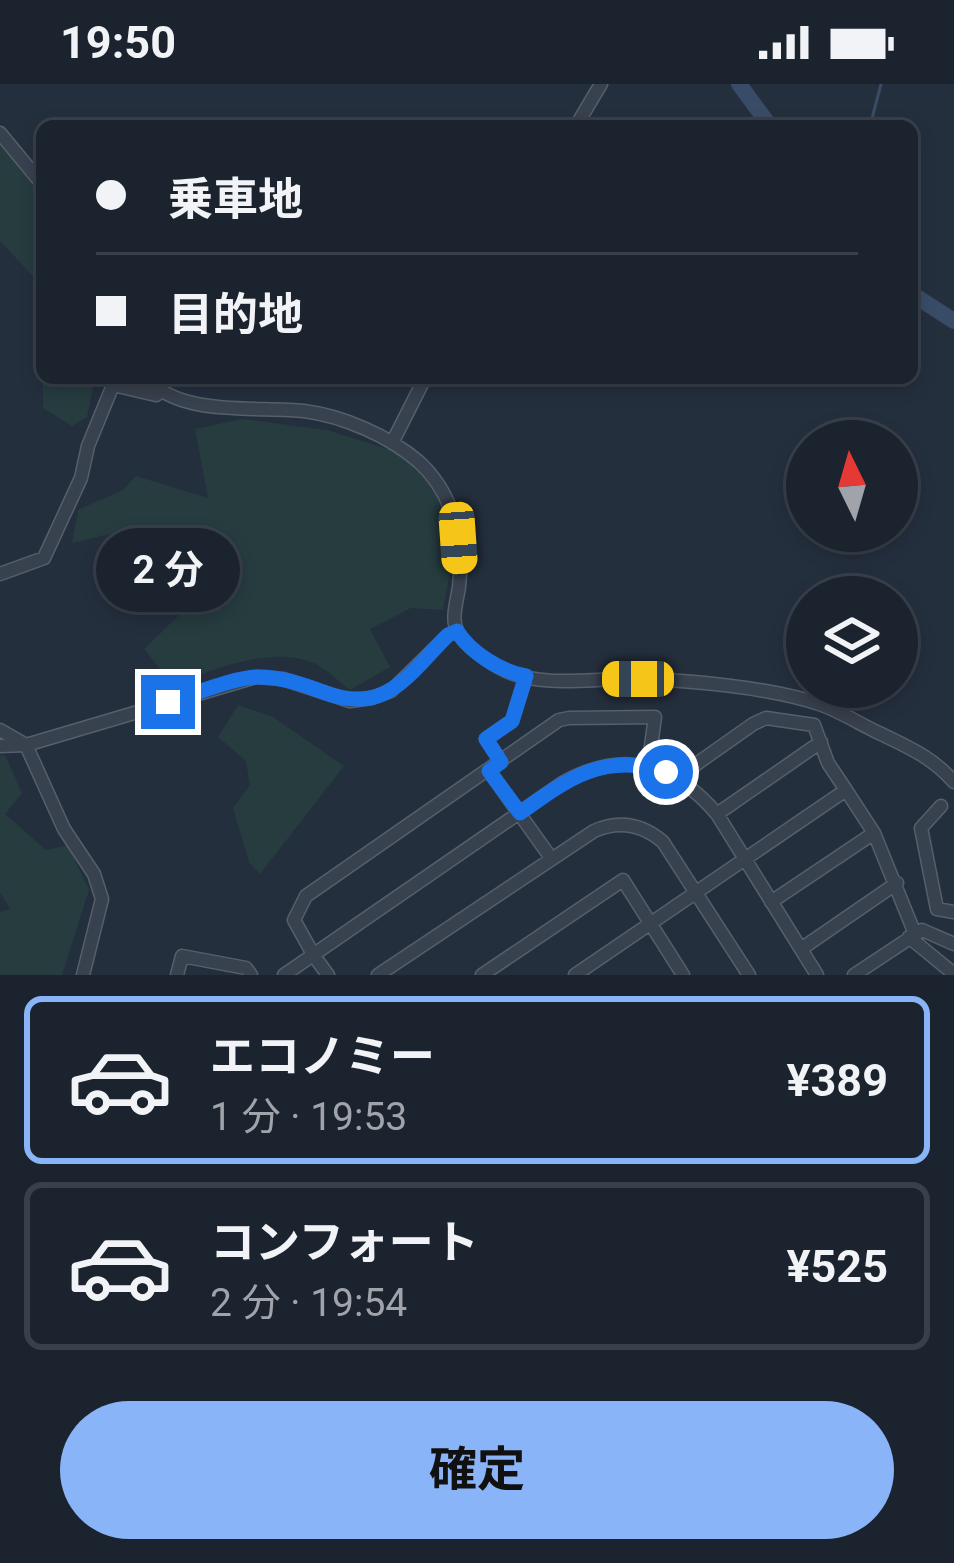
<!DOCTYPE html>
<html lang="ja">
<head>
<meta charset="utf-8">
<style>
	body { margin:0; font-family:Roboto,"Noto Sans JP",sans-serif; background:#282f3a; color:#f1f3f6; height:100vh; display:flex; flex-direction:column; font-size:45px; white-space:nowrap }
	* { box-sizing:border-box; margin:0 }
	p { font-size:39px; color:#a0a4aa }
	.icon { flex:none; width:66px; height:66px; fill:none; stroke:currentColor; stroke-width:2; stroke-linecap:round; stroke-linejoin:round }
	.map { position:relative; height:891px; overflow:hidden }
	.panel { display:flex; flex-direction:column; background:#1b232e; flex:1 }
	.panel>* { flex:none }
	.guide { position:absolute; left:36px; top:36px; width:882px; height:264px; border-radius:18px; box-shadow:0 6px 18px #0003,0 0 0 3px #39404a; display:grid; align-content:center; height:264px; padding:0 60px; background:#1b232e }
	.needle { width:78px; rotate:355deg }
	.controls { position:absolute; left:786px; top:336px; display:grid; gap:24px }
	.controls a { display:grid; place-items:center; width:132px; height:132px; border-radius:50%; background:#1b232e; box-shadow:0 6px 18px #0003,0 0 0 3px #39404a; font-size:60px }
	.end { position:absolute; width:54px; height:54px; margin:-27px; border:15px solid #1a73e8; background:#fff; box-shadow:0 0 0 6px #fff }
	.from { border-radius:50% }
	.bubble { position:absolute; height:84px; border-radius:42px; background:#1b232e; box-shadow:0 6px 18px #0003,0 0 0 3px #39404a; font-size:39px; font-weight:700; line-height:84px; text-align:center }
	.car { position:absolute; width:36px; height:72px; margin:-36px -18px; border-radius:15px; box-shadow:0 0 9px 3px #0007; background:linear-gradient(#f5c518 24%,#345 0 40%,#f5c518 0 76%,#345 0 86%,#f5c518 0) }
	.guide b { display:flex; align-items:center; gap:42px; height:114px; font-size:45px }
	.guide b+b { border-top:3px solid #39404a }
	.guide i { width:30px; height:30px; background:#f1f3f6 }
	ul { padding:21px 0 0; list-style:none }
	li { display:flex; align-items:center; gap:36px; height:168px; margin:0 24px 18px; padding:0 36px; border:6px solid #39404a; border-radius:18px }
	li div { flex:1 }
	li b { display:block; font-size:45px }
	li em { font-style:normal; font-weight:700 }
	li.active { border-color:#8ab4f8 }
	li>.icon { width:108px; height:108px; stroke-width:1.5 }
	.primary-button { display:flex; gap:24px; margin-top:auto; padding:24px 60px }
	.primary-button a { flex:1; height:138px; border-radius:72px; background:#8ab4f8; color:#111; font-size:48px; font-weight:700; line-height:138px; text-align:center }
	.status { display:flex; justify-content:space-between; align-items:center; height:84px; padding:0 60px; background:#1b232e; direction:ltr }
	.status svg { height:33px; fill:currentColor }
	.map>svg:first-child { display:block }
	.green { fill:#263c3f }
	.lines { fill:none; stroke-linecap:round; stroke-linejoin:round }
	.stream { stroke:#394c67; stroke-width:3 }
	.river { stroke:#394c67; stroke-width:16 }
	.minor-casing { stroke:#565f6c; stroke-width:15 }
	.minor { stroke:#38414e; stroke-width:12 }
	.route { stroke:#1a73e8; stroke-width:15 }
</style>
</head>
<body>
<div class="status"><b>19:50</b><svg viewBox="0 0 49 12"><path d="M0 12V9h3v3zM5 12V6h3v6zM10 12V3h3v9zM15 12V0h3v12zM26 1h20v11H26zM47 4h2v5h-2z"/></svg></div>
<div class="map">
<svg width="954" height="891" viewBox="0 0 954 891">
	<rect width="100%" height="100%" fill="#242f3e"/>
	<path class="green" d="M0 56 27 86 42 114V202L0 157Z
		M43 294H95L87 333 72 342 43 324Z
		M242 335 327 346 406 371 428 391 450 432 454 466 443 526 411 524 370 545 390 583 350 606C338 597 325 583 311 578 270 562 212 586 173 601L144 565 204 507 141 443 72 459 78 426 123 406 136 392 208 414 195 345Z
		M238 621 273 633 344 682 260 790 249 778 233 724 250 701 246 677 218 653Z
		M5 671 22 709 5 730 46 766 68 761 89 806 62 891H0V828L10 825 0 808V672Z"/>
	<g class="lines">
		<path class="stream" d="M870 42 881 0"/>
		<path class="river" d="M739 0 770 42
			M912 210 954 237"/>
		<defs>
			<path id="minor" d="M576 42 601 0
				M0 49 42 100
				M148 294C177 333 260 322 304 327 343 332 389 352 419 378 454 410 464 457 459 503 457 517 451 534 457 547 465 563 491 580 506 587 543 604 594 594 633 595 688 596 770 603 822 621 841 628 860 640 879 649 908 663 932 673 954 698
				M392 359 425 294
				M0 490 44 474 81 394 88 362 113 301 156 311 162 307
				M0 646 26 661 64 745 94 790 102 815 83 891
				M0 662 26 661 256 593 283 595 350 617 372 614 391 607 448 551 457 547
				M501 678 486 655 512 637 526 592
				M489 687 551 774
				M846 706 874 749 915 850
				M941 722 921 744 937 825 954 828
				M717 730 821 658
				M771 818 874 749
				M909 853 954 890
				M801 865 897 799
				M177 891 182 872 246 884 251 891
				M284 891 564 698C625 665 673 679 717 730L817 891
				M328 891 314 872 294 836 306 812 559 636 569 634 655 633 648 683
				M378 891 594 747C619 736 642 740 663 758L749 891
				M482 891 623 796 683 891
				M575 891 846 706 828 679 814 641 766 634 753 640 678 693
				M854 891 922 846 954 860"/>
		</defs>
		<use href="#minor" class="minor-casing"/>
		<use href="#minor" class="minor"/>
	</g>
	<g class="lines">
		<path class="route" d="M168 618C193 611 234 593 259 593 281 593 302 600 323 608 386 632 407 592 448 551L457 547C471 569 500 587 526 592L512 637 486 655 501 678 489 687 520 729C567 695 605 667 666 688"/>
	</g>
</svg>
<div class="controls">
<a><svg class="needle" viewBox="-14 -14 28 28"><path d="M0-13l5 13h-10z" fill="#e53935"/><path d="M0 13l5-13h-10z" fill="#a0a4aa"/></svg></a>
<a><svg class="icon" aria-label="layers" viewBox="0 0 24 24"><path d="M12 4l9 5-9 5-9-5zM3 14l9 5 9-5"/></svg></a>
</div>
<i class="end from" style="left:666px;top:688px"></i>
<i class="end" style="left:168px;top:618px"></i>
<div class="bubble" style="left:96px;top:444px;width:144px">2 分</div>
<i class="car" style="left:458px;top:454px;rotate:176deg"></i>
<i class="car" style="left:638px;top:595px;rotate:270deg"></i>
<div class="guide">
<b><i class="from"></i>乗車地</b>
<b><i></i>目的地</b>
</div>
</div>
<section class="panel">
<ul>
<li class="active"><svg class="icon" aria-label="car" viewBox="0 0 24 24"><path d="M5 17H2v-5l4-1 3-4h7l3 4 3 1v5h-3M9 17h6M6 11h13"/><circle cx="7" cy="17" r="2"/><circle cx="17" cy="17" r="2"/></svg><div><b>エコノミー</b><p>1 分 · 19:53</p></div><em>¥389</em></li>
<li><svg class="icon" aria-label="car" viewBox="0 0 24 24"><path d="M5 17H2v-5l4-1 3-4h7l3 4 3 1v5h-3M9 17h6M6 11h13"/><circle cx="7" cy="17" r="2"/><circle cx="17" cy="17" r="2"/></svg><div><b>コンフォート</b><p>2 分 · 19:54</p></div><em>¥525</em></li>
</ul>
<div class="primary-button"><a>確定</a></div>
</section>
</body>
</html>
